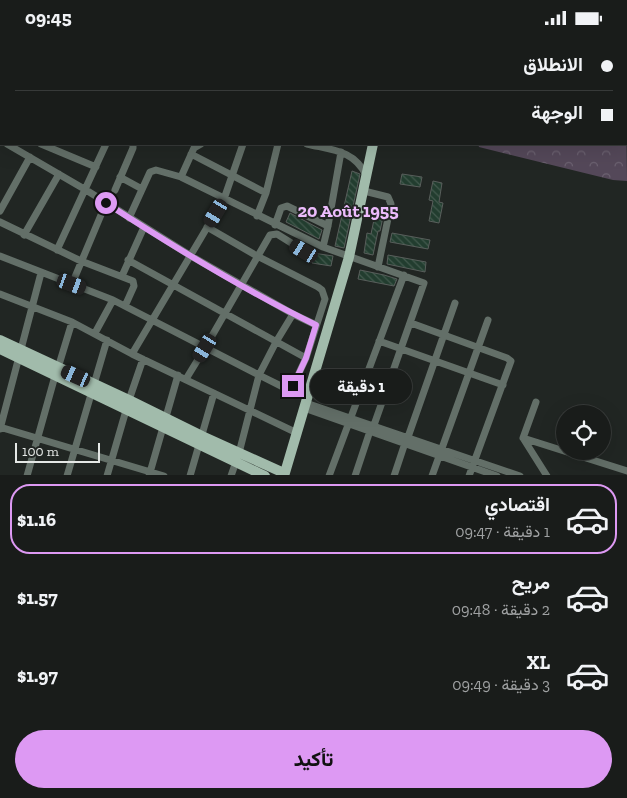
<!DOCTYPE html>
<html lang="ar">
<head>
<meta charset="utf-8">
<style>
	body { margin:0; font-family:"Zilla Slab",Vazirmatn,serif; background:#262927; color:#f1f3f6; direction:rtl; height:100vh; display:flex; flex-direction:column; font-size:19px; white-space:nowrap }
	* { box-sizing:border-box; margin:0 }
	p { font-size:16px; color:#9fa1a2 }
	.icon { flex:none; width:28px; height:28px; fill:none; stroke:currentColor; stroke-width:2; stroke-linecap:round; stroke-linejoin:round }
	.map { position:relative; height:440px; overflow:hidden; direction:ltr }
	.drawer { display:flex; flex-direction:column; background:#191c1a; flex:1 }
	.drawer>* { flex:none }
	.top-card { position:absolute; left:0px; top:0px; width:628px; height:110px; box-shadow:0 5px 20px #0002,0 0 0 1px #373a39; direction:rtl; display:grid; align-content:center; height:110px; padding:0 15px; background:#191c1a }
	.tools { position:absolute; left:556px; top:370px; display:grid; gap:10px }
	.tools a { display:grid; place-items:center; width:55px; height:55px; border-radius:50%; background:#191c1a; box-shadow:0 5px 20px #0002,0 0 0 1px #373a39; font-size:25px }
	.scale { position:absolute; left:15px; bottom:12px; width:85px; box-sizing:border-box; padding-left:5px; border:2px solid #e5e8e6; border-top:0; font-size:14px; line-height:18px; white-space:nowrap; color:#e5e8e6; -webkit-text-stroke:4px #212623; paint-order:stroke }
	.end { position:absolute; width:22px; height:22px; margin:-11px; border:6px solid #dd99f3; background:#111; box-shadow:0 0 0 2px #111 }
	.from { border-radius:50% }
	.bubble { position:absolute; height:35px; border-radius:18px; background:#191c1a; box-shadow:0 5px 20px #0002,0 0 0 1px #373a39; font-size:16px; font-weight:800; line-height:35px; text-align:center; direction:rtl }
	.car { position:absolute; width:15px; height:30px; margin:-15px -8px; border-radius:6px; box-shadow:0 0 4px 1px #0007; background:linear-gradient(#222 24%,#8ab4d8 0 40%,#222 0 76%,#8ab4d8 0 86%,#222 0) }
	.top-card b { display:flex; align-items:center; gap:18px; height:48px; font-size:19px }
	.top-card b+b { border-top:1px solid #373a39 }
	.top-card i { width:12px; height:12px; background:#f1f3f6 }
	ul { padding:9px 0 0; list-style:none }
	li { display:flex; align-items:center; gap:15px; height:70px; margin:0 10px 8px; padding:0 5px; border:2px solid transparent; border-radius:20px }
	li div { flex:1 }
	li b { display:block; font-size:19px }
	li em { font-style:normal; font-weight:800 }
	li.active { border-color:#dd99f3 }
	li>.icon { width:45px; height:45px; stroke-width:1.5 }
	.button { display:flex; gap:10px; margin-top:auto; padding:10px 15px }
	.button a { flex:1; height:58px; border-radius:30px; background:#dd99f3; color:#111; font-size:20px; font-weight:800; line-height:58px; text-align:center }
	.status { display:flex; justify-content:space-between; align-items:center; height:35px; padding:0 25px; background:#191c1a; direction:ltr }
	.status svg { height:14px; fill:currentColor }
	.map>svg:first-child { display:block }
	.forest { fill:url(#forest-crowns) }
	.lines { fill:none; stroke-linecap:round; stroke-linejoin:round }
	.river { stroke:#1c0e21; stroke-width:10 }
	.building { fill:url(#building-back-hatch); stroke:#585e5b }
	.street { stroke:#636f68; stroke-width:7 }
	.primary { stroke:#a1bbab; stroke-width:10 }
	.route { stroke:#dd99f3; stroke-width:6 }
	.labels { text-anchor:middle; stroke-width:4; stroke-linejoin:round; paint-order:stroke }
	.neighbourhood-label { font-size:18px; font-weight:bold; fill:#ecbcfc; stroke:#212623 }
</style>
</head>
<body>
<div class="status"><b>09:45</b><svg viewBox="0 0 49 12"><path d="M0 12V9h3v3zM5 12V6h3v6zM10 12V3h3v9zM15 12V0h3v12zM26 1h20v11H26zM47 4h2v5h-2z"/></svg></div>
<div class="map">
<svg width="627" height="441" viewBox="0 0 627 441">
	<defs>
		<pattern id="forest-crowns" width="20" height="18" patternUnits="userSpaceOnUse" patternTransform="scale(1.25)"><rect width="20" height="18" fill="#544859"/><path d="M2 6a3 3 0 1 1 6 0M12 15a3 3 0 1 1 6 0" fill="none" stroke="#6c6271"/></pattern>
		<pattern id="building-back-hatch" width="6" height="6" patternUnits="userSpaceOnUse" patternTransform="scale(1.25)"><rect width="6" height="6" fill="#223d2f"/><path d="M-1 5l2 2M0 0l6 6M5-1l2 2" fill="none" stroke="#42594d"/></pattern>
	</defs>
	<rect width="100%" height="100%" fill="#212623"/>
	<path class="forest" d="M626 61 627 146 613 145 479 112 478 109H626Z"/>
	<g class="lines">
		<path class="river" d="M626 46H627
			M0 58 1 59"/>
	</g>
	<path class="building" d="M352 136 360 139 344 213 335 211Z
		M402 139 422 142 420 152 400 149Z
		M433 146 442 148 439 167 443 168 439 188 429 186 433 166 429 165Z
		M376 175 384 177 380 196H378L373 220 364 218 367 198 371 199Z
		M290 178 322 195 319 204 286 187Z
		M392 198 430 205 428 214 390 207Z
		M313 218 333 221 331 231 312 228Z
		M388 220 426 227 425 237 387 229Z
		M360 235 384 240 397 244 394 251 358 244Z"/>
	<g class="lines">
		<path class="street" d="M171 0 174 1
			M252 0 255 1
			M341 0 344 1
			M11 1 12 0
			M40 1V0
			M68 1V0
			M129 1 130 0
			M195 1 196 0
			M224 1 225 0
			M275 1 276 0
			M315 1 316 0
			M394 1 395 0
			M0 17 1 18
			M0 88H1
			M0 104 1 102
			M7 109 86 155 191 221 293 279 316 290
			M41 109 96 132
			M307 109C332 115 354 115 366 140
			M191 119 266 158 257 181
			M120 142 142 154
			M181 142 194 113 201 109
			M115 155 133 113V109
			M364 156 388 162 391 169 378 232
			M266 158 278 109
			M0 176 30 122
			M129 183 150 137 156 135 181 142 323 212 424 248 374 390
			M0 187 81 226 133 246 134 251 125 271
			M275 190 281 173 287 171 328 191
			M24 200 59 139
			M323 212 328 191 341 117
			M57 215 106 109
			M0 221 113 265 259 340 285 353 293 351 306 323 325 264 322 255 318 252 257 221 207 192
			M128 225 306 323
			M122 241 144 192
			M72 249 106 168
			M0 259 72 287 132 319 297 398
			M411 288 507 323 511 326 469 441
			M95 298 113 265
			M379 306 503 350
			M132 319 224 164 243 109
			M58 333 72 287
			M186 344 205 313 270 200 277 199 304 216
			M536 367 523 403 547 441
			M306 368 520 441
			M304 373 497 441
			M0 392 164 441
			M0 394 41 238
			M408 402 455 268
			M523 403 627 436
			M27 441 55 341
			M67 441 107 305
			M107 441 129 365 143 324
			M149 441 178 340
			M190 441 214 358
			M231 441 239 418 259 340 276 307 293 279
			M329 441 404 240
			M355 441 370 396
			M394 441 405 408
			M432 441 488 285"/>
		<path class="primary" d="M400 1 401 0
			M0 305 129 365 202 401 284 438
			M0 314 265 441
			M284 441 349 222 373 109"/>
	</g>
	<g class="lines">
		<path class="route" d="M106 168C174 212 244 255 316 290L306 323 293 351"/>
	</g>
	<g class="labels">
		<g class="neighbourhood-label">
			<text x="348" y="182">20 Août 1955</text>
		</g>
	</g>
</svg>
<div class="tools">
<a><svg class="icon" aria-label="locate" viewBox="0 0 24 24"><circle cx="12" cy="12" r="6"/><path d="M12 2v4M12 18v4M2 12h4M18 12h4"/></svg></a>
</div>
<div class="scale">100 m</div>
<i class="end from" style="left:106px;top:168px"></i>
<i class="end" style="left:293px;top:351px"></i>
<div class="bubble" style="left:310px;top:334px;width:102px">1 دقيقة</div>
<i class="car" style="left:216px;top:178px;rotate:211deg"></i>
<i class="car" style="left:304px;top:216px;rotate:301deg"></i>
<i class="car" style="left:72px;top:249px;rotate:110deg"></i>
<i class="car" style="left:205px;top:313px;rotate:212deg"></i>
<i class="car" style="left:76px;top:341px;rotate:294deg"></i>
<div class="top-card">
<b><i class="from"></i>الانطلاق</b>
<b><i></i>الوجهة</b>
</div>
</div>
<section class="drawer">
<ul>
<li class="active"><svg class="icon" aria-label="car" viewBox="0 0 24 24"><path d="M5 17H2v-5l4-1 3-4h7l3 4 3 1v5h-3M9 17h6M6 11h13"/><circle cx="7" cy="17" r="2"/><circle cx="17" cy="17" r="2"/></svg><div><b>اقتصادي</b><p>1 دقيقة · 09:47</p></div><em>$1.16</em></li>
<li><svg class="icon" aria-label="car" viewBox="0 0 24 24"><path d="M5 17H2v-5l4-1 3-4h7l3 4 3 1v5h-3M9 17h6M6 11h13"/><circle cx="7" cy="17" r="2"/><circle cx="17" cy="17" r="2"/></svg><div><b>مريح</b><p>2 دقيقة · 09:48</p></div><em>$1.57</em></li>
<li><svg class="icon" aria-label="car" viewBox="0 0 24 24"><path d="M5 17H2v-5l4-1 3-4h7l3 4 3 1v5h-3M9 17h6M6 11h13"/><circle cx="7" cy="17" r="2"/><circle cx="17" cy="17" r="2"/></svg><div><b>XL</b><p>3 دقيقة · 09:49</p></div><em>$1.97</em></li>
</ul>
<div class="button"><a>تأكيد</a></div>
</section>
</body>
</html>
